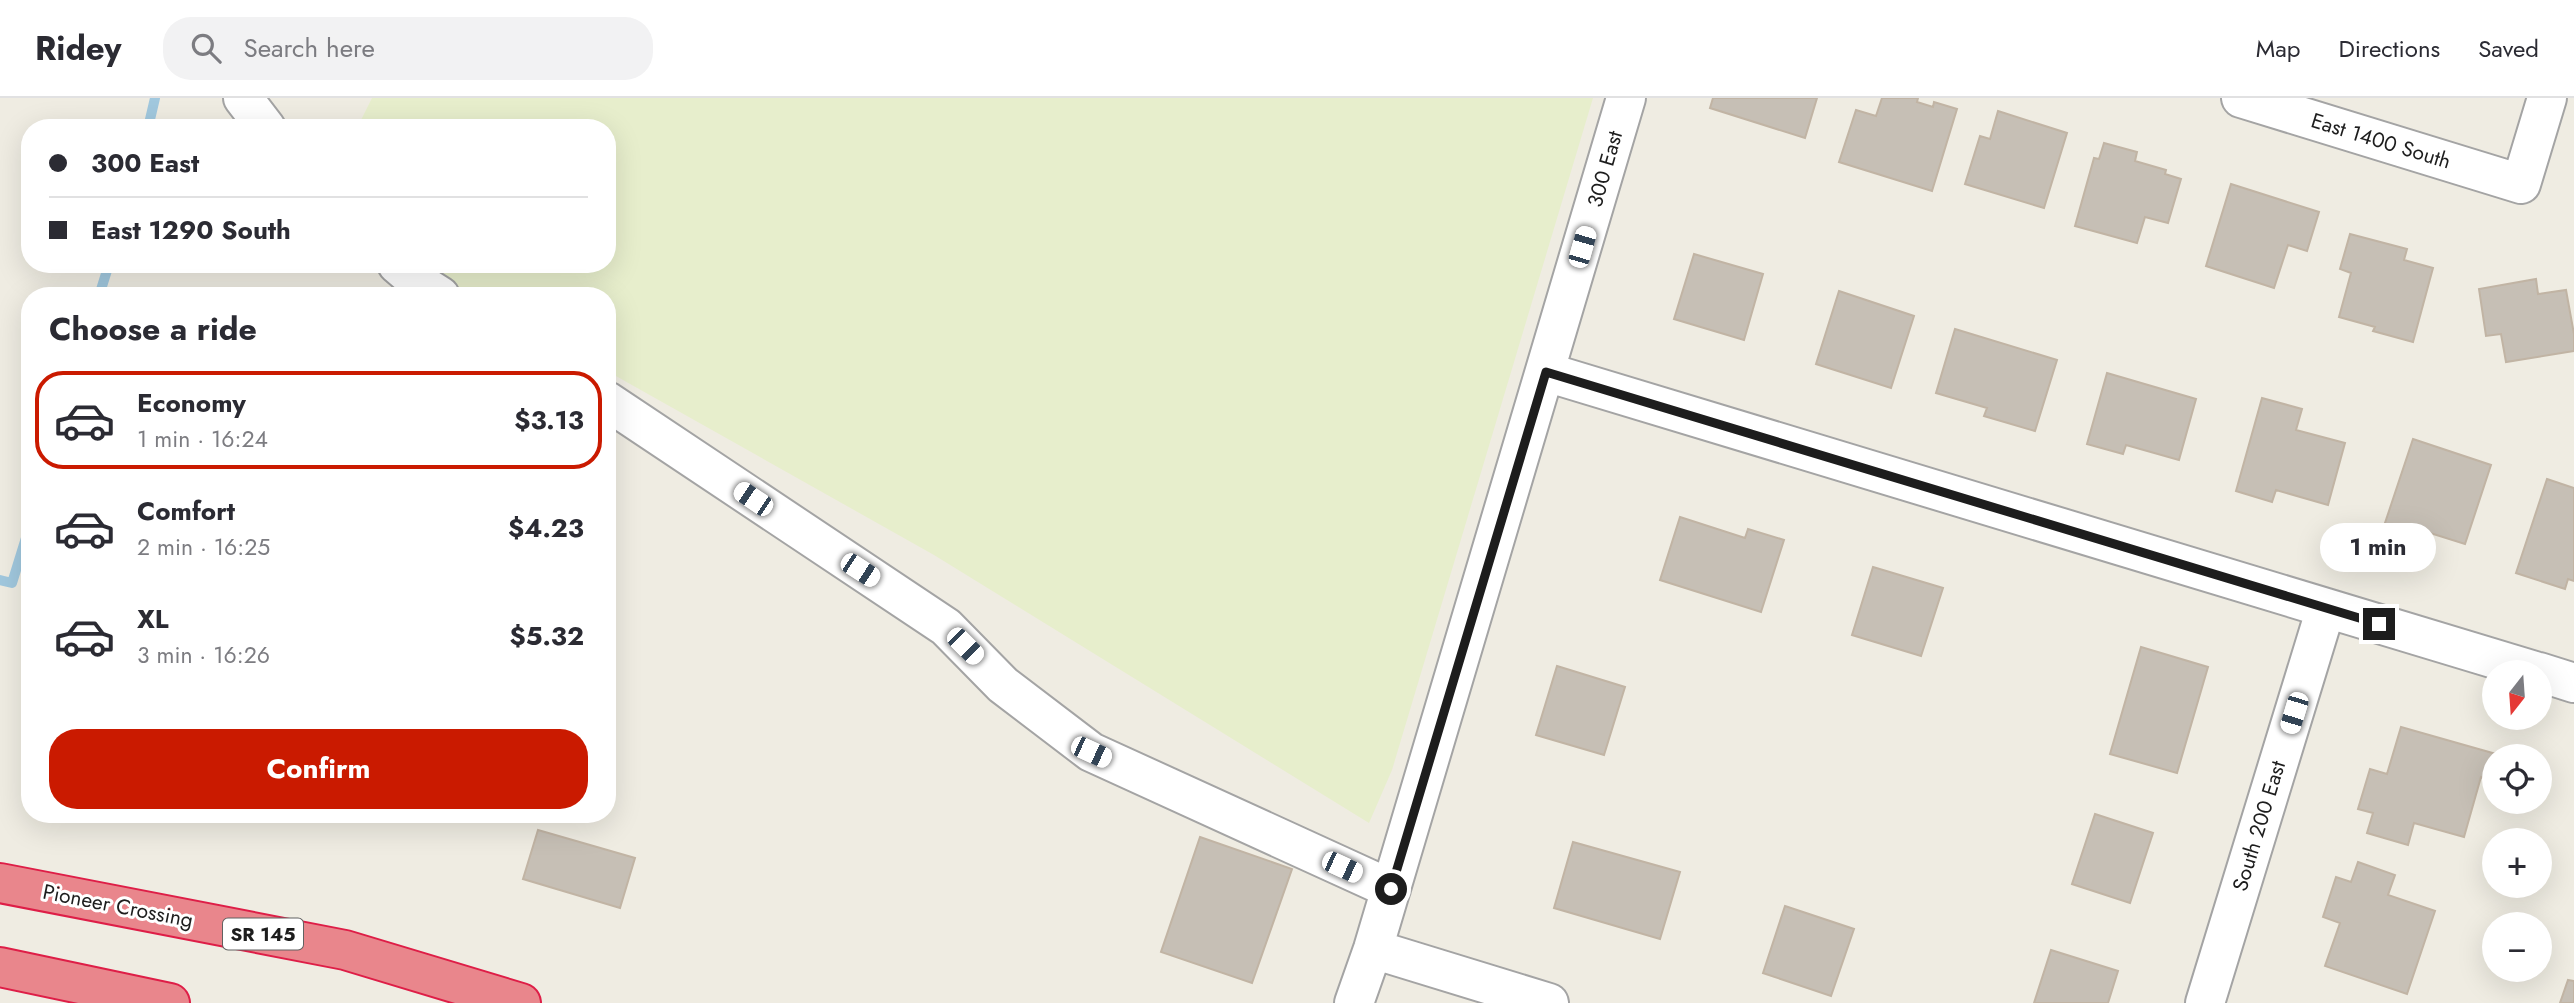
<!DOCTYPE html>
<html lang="en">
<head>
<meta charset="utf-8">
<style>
	body { margin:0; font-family:Jost,sans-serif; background:#f2f2f3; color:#2b2b33; height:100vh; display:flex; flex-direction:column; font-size:26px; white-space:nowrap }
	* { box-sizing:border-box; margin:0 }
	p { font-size:23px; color:#7c7c81 }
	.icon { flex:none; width:38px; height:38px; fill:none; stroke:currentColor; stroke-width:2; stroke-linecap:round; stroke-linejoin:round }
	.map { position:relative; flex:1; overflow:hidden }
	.panel { position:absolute; left:21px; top:189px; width:595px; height:536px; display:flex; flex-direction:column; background:#fff; border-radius:28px; box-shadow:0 7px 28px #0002 }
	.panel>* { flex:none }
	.guide { position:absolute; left:21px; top:21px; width:595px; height:154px; border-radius:28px; box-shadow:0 7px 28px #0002; display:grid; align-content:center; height:154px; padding:0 28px; background:#fff }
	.needle { width:46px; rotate:197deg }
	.fabs { position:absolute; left:2482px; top:562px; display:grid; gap:14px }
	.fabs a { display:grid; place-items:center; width:70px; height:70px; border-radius:50%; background:#fff; box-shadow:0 7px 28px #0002; font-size:35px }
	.end { position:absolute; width:32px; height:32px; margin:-16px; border:9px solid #1d1d1d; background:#fff; box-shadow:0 0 0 4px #fff }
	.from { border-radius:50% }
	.bubble { position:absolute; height:49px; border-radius:24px; background:#fff; box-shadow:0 7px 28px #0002; font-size:23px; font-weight:700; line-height:49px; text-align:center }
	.car { position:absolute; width:21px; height:42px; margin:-21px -10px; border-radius:9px; box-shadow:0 0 5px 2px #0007; background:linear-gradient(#fff 24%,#345 0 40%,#fff 0 76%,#345 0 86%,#fff 0) }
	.guide b { display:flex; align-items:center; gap:24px; height:66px; font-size:26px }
	.guide b+b { border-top:2px solid #e1e1e2 }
	.guide i { width:18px; height:18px; background:#2b2b33 }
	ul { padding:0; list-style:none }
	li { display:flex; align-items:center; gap:21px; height:98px; margin:0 14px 10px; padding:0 14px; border:4px solid transparent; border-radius:28px }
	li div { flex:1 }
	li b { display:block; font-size:26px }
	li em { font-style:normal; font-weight:700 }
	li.active { border-color:#ca1a00 }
	li>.icon { width:63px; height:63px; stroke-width:1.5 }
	h2 { padding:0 28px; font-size:32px; line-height:84px }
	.primary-button { display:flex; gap:14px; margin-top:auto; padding:14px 28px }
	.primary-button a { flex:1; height:80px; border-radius:28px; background:#ca1a00; color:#fff; font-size:28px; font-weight:700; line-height:80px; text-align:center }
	header { display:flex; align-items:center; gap:42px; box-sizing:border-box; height:98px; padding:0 35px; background:#fff; border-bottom:2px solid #e1e1e2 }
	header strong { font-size:33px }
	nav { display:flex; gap:38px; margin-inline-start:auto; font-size:24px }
	.search { width:490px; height:63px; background:#f2f2f3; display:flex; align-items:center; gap:18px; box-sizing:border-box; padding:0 24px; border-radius:28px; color:#7c7c81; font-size:26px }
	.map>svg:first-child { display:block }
	.farmland { fill:#e7eecc }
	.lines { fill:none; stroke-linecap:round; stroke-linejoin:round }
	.stream { stroke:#a1c8de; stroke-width:10 }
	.building { fill:#c6bfb5; stroke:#c1b4a4; stroke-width:2 }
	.minor-casing { stroke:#a4a4a4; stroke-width:42 }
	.highway-casing { stroke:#de1e47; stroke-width:42 }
	.minor { stroke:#fff; stroke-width:38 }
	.highway { stroke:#e9868c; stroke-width:38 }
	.route { stroke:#1d1d1d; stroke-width:9 }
	.labels { text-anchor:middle; stroke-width:6; stroke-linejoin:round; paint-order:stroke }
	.shield { fill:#fff; stroke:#616161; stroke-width:2 }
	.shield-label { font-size:19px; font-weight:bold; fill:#1d1d1d }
	.street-label { font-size:21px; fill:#1d1d1d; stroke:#fff }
</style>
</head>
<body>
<header>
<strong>Ridey</strong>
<div class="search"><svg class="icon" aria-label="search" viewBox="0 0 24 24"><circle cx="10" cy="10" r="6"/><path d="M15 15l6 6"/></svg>Search here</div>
<nav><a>Map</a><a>Directions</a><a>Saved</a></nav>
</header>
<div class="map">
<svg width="2574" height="905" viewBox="0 0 2574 905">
	<rect width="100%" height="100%" fill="#efece2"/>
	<path class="farmland" d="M372 0H1593L1392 672 1369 725 934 457 607 273V198H473L461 191 431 166H607V30H357Z"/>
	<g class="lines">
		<path class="stream" d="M148 30 155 0
			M99 198 109 166
			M0 482 12 485 30 427"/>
	</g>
	<path class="building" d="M1713 0H1817L1805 40 1710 10Z
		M1882 0H1918L1917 4 1933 9 1934 4 1957 11 1932 93 1839 64 1856 12 1876 18Z
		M1998 13 2067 35 2044 110 1965 86 1980 38 1990 41Z
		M2104 45 2137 54 2135 63 2166 72 2165 76 2181 81 2168 125 2145 119 2137 145 2075 128 2094 60 2099 61Z
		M2231 86 2319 114 2307 153 2288 147 2274 190 2206 168Z
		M2350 136 2407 151 2404 162 2433 170 2413 244 2373 233 2375 229 2339 219 2351 175 2340 171Z
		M1694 156 1763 176 1744 242 1674 221Z
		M2536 181 2538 196 2566 192 2574 236V253L2506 264 2501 236 2486 238 2479 191Z
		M1839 193 1914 218 1891 290 1816 266Z
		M1955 231 2057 262 2035 333 1984 318 1987 310 1936 295Z
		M2107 275 2196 301 2179 362 2126 347 2123 356 2087 346Z
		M2262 300 2302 311 2296 332 2345 345 2328 407 2276 392 2272 404 2236 393Z
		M2413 341 2491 367 2465 446 2427 434 2422 448 2382 434Z
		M2547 381 2574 390V483L2568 481 2565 491 2516 475Z
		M1680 419 1745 440 1748 431 1784 442 1761 514 1660 482Z
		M1873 469 1943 490 1921 558 1852 537Z
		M2141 549 2208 569 2177 675 2110 656Z
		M1557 568 1625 589 1604 657 1536 637Z
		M2401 629 2496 656 2488 681 2481 679 2464 739 2414 725 2408 747 2367 735 2373 715 2358 711 2370 671 2387 676Z
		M2095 716 2153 735 2130 805 2072 786Z
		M538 732 635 760 620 810 523 781Z
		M1200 739 1292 771 1252 885 1161 854Z
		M1573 744 1680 774 1660 841 1554 810Z
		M2358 764 2395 777 2388 797 2435 813 2407 896 2325 868 2340 825 2323 819 2336 779 2351 784Z
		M1785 808 1854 831 1831 898 1763 875Z
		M2051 852 2118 873 2108 905H2034Z
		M2568 882 2574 883V905H2560Z"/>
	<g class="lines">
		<defs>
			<path id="minor" d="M243 0 266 30
				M2241 0 2521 86 2547 0
				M397 166 418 184 440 198
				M1546 274 2538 574
				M607 303 946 529 1003 587 1091 654 1391 791
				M2539 574 2574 585
				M1373 851 1549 905
				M1354 905 1373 851 1626 0
				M2205 905 2326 510"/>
			<path id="highway" d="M0 785 345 852 521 905
				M0 869 170 905"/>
		</defs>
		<use href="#minor" class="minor-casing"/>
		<use href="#highway" class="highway-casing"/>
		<use href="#minor" class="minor"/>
		<use href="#highway" class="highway"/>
	</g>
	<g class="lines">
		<path class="route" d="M1391 791 1546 274 2379 526"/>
	</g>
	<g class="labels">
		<rect class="shield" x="223" y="820.5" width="80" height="31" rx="5"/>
		<g class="shield-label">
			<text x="263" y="843">SR 145</text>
		</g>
		<g class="street-label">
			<text transform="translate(2381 43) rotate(17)" y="7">East 1400 South</text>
			<text transform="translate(1605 71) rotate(-74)" y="7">300 East</text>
			<text transform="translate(2259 728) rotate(-73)" y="7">South 200 East</text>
			<text transform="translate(118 808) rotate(11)" y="7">Pioneer Crossing</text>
		</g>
	</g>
</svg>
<div class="fabs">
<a><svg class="needle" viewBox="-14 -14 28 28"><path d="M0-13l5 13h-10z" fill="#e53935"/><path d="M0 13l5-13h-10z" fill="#7c7c81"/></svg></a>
<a><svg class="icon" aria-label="locate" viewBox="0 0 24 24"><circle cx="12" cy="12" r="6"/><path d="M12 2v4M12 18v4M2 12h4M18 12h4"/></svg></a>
<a>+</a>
<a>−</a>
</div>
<i class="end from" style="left:1391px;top:791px"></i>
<i class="end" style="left:2379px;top:526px"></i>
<div class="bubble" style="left:2320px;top:425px;width:116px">1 min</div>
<i class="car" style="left:1582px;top:149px;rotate:16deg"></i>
<i class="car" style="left:753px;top:401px;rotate:304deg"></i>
<i class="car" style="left:860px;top:472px;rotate:123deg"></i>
<i class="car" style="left:965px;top:548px;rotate:135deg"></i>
<i class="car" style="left:2294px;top:615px;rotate:197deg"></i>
<i class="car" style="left:1091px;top:654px;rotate:115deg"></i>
<i class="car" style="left:1342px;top:769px;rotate:115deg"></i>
<div class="guide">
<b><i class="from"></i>300 East</b>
<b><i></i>East 1290 South</b>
</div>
<section class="panel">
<h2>Choose a ride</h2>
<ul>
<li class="active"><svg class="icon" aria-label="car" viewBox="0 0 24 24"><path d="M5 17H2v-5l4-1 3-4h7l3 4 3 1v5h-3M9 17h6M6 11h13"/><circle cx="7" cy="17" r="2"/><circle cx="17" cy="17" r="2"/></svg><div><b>Economy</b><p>1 min · 16:24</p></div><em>$3.13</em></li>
<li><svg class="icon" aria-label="car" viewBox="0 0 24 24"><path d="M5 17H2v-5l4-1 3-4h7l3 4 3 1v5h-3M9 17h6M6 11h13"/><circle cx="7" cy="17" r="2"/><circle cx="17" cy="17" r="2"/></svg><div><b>Comfort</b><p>2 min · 16:25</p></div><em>$4.23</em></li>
<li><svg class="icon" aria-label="car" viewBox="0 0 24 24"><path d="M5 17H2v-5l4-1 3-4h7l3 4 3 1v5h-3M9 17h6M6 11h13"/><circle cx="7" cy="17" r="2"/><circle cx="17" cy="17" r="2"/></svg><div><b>XL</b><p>3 min · 16:26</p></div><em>$5.32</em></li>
</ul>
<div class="primary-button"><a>Confirm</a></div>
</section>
</div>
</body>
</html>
